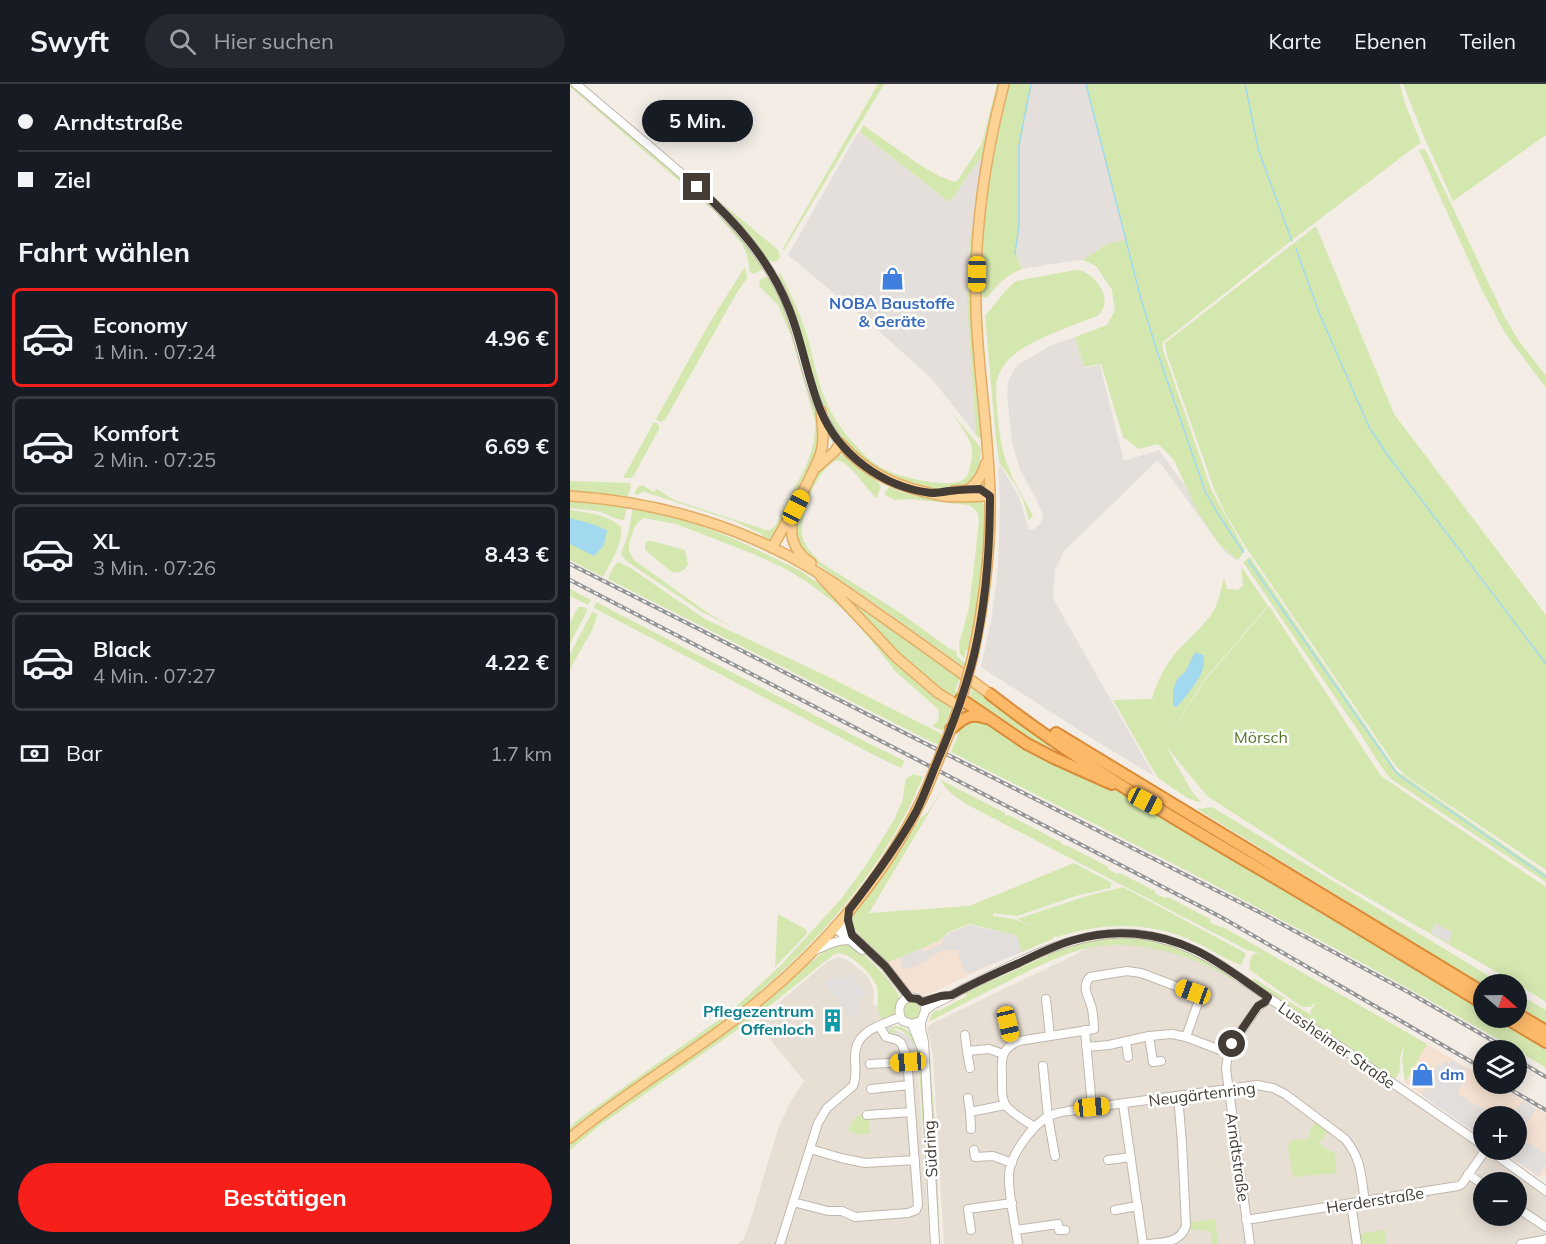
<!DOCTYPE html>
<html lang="de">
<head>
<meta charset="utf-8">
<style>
	body { margin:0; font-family:Mulish,sans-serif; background:#242831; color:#f1f3f6; height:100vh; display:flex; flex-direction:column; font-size:22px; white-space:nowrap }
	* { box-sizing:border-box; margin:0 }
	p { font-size:20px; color:#9ea1a6 }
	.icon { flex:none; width:33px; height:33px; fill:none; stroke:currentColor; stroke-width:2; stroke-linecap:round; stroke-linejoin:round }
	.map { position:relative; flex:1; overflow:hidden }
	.drawer { display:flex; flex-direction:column; background:#171b24; width:570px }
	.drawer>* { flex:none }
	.hud { display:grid; align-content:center; height:132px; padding:0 18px; background:#171b24 }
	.needle { width:39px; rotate:110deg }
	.tools { position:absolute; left:903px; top:890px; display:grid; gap:12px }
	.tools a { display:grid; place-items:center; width:54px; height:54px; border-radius:50%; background:#171b24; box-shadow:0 3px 15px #0003; font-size:30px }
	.end { position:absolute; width:27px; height:27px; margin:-14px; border:8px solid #453d35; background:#fff; box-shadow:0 0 0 3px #fff }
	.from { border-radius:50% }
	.bubble { position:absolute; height:42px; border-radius:21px; background:#171b24; box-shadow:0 3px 15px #0003; font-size:20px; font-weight:700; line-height:42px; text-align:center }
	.car { position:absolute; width:18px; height:36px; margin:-18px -9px; border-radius:8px; box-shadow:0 0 4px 2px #0007; background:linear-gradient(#f5c518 24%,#345 0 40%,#f5c518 0 76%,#345 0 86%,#f5c518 0) }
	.hud b { display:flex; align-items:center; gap:21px; height:57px; font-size:22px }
	.hud b+b { border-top:2px solid #363941 }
	.hud i { width:15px; height:15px; background:#f1f3f6 }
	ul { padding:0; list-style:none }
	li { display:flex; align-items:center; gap:18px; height:99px; margin:0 12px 9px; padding:0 6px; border:3px solid #363941; border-radius:9px }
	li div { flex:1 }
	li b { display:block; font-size:22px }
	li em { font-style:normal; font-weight:700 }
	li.active { border-color:#f71f19 }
	li>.icon { width:54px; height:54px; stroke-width:1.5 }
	h2 { padding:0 18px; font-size:27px; line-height:72px }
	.pay { display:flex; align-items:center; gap:15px; height:66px; padding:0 18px; font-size:22px }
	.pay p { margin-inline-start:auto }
	.button { display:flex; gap:12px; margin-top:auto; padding:12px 18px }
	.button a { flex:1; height:69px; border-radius:36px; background:#f71f19; color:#fff; font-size:24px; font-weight:700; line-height:69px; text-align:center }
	header { display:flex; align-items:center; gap:36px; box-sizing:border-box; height:84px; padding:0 30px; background:#171b24; border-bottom:2px solid #363941 }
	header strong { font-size:28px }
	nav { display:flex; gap:33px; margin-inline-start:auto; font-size:21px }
	.search { width:420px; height:54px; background:#242831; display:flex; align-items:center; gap:15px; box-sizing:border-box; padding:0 21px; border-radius:33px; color:#9ea1a6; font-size:22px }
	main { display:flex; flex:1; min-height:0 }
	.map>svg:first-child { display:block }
	.residential { fill:#e7ded4; fill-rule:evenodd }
	.commercial { fill:#f5e1d1 }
	.industrial { fill:#e5dfdb }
	.green { fill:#d4e7af }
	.parking { fill:#e1dedb }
	.water { fill:#a2d9ef }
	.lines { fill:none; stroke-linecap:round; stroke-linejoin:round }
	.stream { stroke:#a2d9ef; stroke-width:1.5 }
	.minor-casing { stroke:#c1b7ac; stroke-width:10 }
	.major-casing { stroke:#e2ad65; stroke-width:12 }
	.highway-casing { stroke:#db8b37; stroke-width:14 }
	.minor { stroke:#fff; stroke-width:8 }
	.major { stroke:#fdd295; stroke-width:9 }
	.highway { stroke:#fcb968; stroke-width:10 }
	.rail-casing { stroke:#959595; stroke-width:4 }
	.rail { stroke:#fff; stroke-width:1.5; stroke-dasharray:4.5; stroke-linecap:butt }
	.major-bridge-casing { stroke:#e2ad65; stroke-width:12; stroke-linecap:butt }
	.major-bridge { stroke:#fdd295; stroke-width:9 }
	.route { stroke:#453d35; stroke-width:8 }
	.labels { text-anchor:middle; stroke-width:5; stroke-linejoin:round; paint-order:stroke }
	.shop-label { font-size:16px; font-weight:bold; fill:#366cbe; stroke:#fff }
	.park-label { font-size:16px; fill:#507629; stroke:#fff }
	.culture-label { font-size:16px; font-weight:bold; fill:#0d838f; stroke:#fff; text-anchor:end }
	.street-label { font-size:16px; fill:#453d35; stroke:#fff }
</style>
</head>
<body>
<header>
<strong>Swyft</strong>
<div class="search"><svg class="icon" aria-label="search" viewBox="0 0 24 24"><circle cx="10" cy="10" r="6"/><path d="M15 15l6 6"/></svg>Hier suchen</div>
<nav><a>Karte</a><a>Ebenen</a><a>Teilen</a></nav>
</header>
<main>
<section class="drawer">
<div class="hud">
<b><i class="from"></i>Arndtstraße</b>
<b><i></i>Ziel</b>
</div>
<h2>Fahrt wählen</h2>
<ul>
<li class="active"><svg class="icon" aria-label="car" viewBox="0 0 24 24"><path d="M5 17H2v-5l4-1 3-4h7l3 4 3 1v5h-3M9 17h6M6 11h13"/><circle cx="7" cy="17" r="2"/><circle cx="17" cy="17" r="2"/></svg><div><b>Economy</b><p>1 Min. · 07:24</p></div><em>4.96 €</em></li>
<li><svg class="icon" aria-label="car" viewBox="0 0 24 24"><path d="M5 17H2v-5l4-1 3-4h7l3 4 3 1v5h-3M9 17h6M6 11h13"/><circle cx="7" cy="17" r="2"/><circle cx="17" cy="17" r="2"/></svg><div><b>Komfort</b><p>2 Min. · 07:25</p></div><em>6.69 €</em></li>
<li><svg class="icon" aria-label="car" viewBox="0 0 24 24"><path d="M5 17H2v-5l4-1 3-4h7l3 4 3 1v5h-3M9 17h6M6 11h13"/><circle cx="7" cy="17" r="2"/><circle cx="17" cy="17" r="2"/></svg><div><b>XL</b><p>3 Min. · 07:26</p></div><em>8.43 €</em></li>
<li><svg class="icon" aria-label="car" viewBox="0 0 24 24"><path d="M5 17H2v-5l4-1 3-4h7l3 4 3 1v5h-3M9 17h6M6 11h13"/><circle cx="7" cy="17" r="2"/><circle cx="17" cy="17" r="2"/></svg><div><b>Black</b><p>4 Min. · 07:27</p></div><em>4.22 €</em></li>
</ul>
<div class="pay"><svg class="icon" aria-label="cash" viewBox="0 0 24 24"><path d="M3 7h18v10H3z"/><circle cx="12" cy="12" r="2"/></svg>Bar<p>1.7 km</p></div>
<div class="button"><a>Bestätigen</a></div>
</section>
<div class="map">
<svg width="976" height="1160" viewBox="0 0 976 1160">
	<rect width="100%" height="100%" fill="#f3ede6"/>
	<path class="residential" d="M534 854 590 857 655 887 911 1065 975 1106 976 1107V1160H374L363 972 357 943 365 938 503 872ZM914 1098H946V1131H914Z
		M268 873 279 877 296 891 301 899 304 907 303 921H307L309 929 319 935 323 945 337 951 343 957 347 973 360 1160H168L173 1156 179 1141 209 1042 221 1017 234 997 186 938 257 878Z"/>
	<path class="commercial" d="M399 841 445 852 451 867 354 912 347 908H337L316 879 369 857 380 849Z
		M857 960 913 993 914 999H923L976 1030V1090L968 1093 928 1065H946V1032H914L913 1054 835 999Z"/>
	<path class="industrial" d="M462 0H515L556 157 519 177 508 176 452 185 446 170 450 141V60Z
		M290 48 379 118 383 114 399 88 407 77 415 71 403 308 406 351 362 295 308 246V239L301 235 296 236 218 171 287 50Z
		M505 253 514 284 530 281 554 377 589 366 670 478 655 468 588 376 494 467 485 486 483 514 584 692 521 654 411 583 421 537 427 493 429 463 430 417 428 387 430 380 449 413 459 446 464 445 471 439 473 430 464 411 450 386 442 359 437 310 438 299 442 289 447 281 482 261Z"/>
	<path class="green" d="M0 0 138 118 175 156 194 183 192 186 184 190 180 188 177 171 172 160 145 128 0 3Z
		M308 0H314L214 166H212Z
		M427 0H430L415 71C399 84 393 103 379 118L290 48 293 41 350 81 369 92 384 98 388 96 412 59Z
		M438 0H462L450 60V141L446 170 452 185C436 191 427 201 417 214L412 213C413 174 413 135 419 96 423 64 430 32 438 0Z
		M515 0H830L834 17 851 59 846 62 721 157 593 258 592 263 641 405 655 431 675 466 668 476 649 460 627 427 604 376 588 360 569 365 553 353 531 280 514 283 505 253 537 241 545 227 542 206 526 182 513 176 537 160 556 156Z
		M833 0H976V51L883 117 854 53Z
		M85 63 208 166 210 173 207 177 203 178 198 177 179 150 154 122Z
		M854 65 856 67 935 234 949 257 976 292V304L935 249 912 206 849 66Z
		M408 117 411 343 412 356 406 351 397 216 400 154Z
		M746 142 824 330 976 531V786L861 709 836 692 825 681 675 462 656 431 644 405 597 271 595 259Z
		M175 183 177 194 166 210 95 336 90 338 86 335 140 238Z
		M506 186C521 186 538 207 534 222 533 226 530 228 529 231 501 243 459 255 438 276 433 281 429 289 427 296 424 308 430 362 435 374 441 394 453 413 463 432L459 436 453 416 446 402 429 378 426 356 415 232 437 205 446 197Z
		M210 188C220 208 230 229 237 251 242 268 245 287 251 304 258 326 270 345 286 362 294 371 304 380 314 385 330 393 379 406 394 395 399 391 399 385 401 379 402 373 403 366 401 361 398 350 388 339 382 329L411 364C410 374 411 388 405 395 398 404 386 404 375 404 333 405 294 383 269 350 244 317 241 276 227 239 222 225 213 211 209 197 208 192 208 192 210 188Z
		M195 193 201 195C206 205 211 214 215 224 227 254 237 293 245 325 247 334 252 347 251 356 246 381 227 413 216 436 210 447 207 462 192 454V450L164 437 75 408H72L67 411 65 410 66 405 72 401 84 408 87 405 104 416 196 446H200L205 442 236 382C242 368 246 352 245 337L221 252 208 221 190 203 189 198 191 195Z
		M84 338 89 341V345L64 391 61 394H53Z
		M268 370 274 371 290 386 307 397 311 402 307 414C294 404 283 380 267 376 262 379 257 382 253 388 242 401 230 433 232 450 233 460 243 471 250 478L332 530 380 565 386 567 387 572 396 580 395 584 301 517 238 474 228 462 225 433 250 385 264 371Z
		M0 397 60 399 61 403 58 412 0 407Z
		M319 403 331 408 351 413 378 416 410 417 415 421C415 470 410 518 399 566H396L394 575 390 570 389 560 399 524 409 438C408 429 407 425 398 421L341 415 325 416 315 411V409Z
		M0 416 57 422 54 436C46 436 39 431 31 428 21 426 10 425 0 424Z
		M63 423 114 435 167 456 231 487 256 505 271 519 380 622 381 626 373 647 362 642C369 638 370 632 368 625L326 588 299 554 282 534 269 522 237 498 216 485 181 469 106 440 74 434 68 438 64 444 59 460V467L64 476 138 529 162 543 132 528 59 479 54 475 51 470 58 450Z
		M0 426C18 429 38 430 51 443 53 460 41 478 33 493L0 476Z
		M77 457H82L115 466 118 481C113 487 110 490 102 488L75 466V461Z
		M680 473 827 687 976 790V798L821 695C807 679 797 659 785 642 747 588 711 533 673 478Z
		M48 478 59 483 135 535 257 592 372 650 368 661 38 495 44 482Z
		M671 482 698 522 634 596 596 656 635 596 699 522 811 692 976 803V918L944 898 767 796 637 712 596 662 622 708 632 719 617 714 587 693 543 616 582 615C587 597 596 579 609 565 620 553 636 540 644 526 649 517 651 504 654 494L657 505 668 506 673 501Z
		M0 505 21 516 18 521 0 512Z
		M272 509 466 647 537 693 482 670 399 614 402 606 389 596 385 607 388 608 386 615 383 614 342 585Z
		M26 518 300 660 335 677 331 684 306 672 24 524Z
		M8 523H13L18 525 0 560V539Z
		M22 528 28 530 22 546 0 585V570Z
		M410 633 548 706 913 926 914 933H924L976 965V984C783 868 582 769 381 668L389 648 388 647 393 637Z
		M343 690 353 693C310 796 229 881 140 948 94 983 44 1011 0 1048V1043L9 1035 160 928 210 882 271 815 296 781 324 736 333 715 335 698 337 694Z
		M371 696 435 729 436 732 439 731 492 759 493 761H496L537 782 538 785 547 790 550 789 585 807 586 810 595 814 598 813 640 835 641 839 650 843H653L857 960 835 999 832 976 834 962C832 967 830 972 830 977 829 986 832 989 824 995L682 898 684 894 731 925 744 932 740 928 746 918 740 923H732L680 886C678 880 680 873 685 869L691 870C685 867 681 868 675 865L396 720C387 713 375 707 371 696Z
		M373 705 299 829 399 822 504 779 542 799 540 804 506 812 447 832 424 829 423 832 444 835 464 843 447 835 517 812 553 803 672 867 676 870 671 881C655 876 641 865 625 858 580 837 534 838 487 853L485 852 482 855 452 868 446 851 399 840 379 848 369 857 316 879 283 844 282 838 283 831 316 788 350 734 358 728Z
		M642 723 932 900H914L913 901 627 725Z
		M208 830 235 845 237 848 235 852 205 883Z
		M562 853 590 857 621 868 665 894 662 896C625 870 557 852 513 865 488 872 464 884 441 896 414 909 386 923 359 938L361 931 367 925 368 927 397 912 395 909 482 869 510 859 534 854Z
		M277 859C291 866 321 895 328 910 330 916 328 928 323 933 322 933 314 936 313 936 304 926 310 915 307 903 304 893 284 872 272 870 269 869 266 870 263 871L187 932 29 1042 0 1066V1058L26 1038 190 921 259 863Z
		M946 909 976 926V940L947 921Z
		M333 927a9 9 0 1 1 18 0a9 9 0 1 1-18 0Z
		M325 942C339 943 343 952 349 963L364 1160H361L348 973C343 957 341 949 324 944L323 946H325L324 951 318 950 322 943Z
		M355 948 359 964 365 1038 370 1160H368L363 1059Z
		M291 1031H298L300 1050 287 1051 285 1049 278 1047 284 1035Z
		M746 1037 758 1046 749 1060 765 1070 766 1089 723 1093 718 1061 721 1056 740 1055V1046Z
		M645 1135 648 1160H642L641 1149 637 1146H619V1138Z
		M815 1146 816 1160H789L788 1150Z"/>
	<path class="parking" d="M865 839 882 848 879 859 861 849Z
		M399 841 446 851 452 868 396 890 387 866 382 867 381 864 358 873 359 876 334 886 329 874 351 865 353 868 373 859 372 855 380 849Z
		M280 888 297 910 286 918 293 928 283 935 254 900 264 891 269 897Z
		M326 947 337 951 342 957 346 971 342 972 337 957 334 954 325 951Z
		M882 976 895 984 893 988 897 991 887 1010 919 1028 921 1025 933 1032H914L913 1054 856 1014 852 1009 859 1000 857 998 868 980 871 982 875 977 879 980Z
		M953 1016 966 1025 947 1053 957 1059 958 1058 976 1070V1080L968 1092 929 1065H946V1032H943Z"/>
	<path class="water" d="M0 434 22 440 37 446 34 461 24 472 0 460Z
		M625 568 633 571C639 588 617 610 607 623L603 622V606L607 595 615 588Z"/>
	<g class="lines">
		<path class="stream" d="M516 0 571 215 587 267 635 407 645 425 673 468
			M675 0 689 68 722 157
			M726 165 750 231 799 343 819 373 976 580
			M445 170 449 142V61L461 0
			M678 476 825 687 830 692 976 793"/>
		<defs>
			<path id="minor" d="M6 0C34 24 62 47 90 71 139 113 181 149 211 207 235 256 235 316 270 359
				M269 839 315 882 340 914
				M265 844 292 866
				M246 866C257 861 266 856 279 856
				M476 915 480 952
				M352 918 375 912
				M355 927 362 921C374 916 384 910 395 904 490 857 555 820 654 883L914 1062
				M436 930 442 960
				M351 937 342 940 333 937C324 925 333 908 348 915 362 921 352 931 351 939 350 945 353 952 354 958L365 1160
				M342 940 351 963
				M515 946 522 1023
				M395 951 397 967 419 965 433 970
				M579 952 583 978 591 977
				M556 957 558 973
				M516 963 539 961 579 952 602 950 616 953 658 969
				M397 967 400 984
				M300 980 337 978
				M473 982 478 1033 485 1072
				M301 1005 339 1001
				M398 1014 400 1028
				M553 1020 573 1160
				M297 1031 341 1028
				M465 1043C457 1038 439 1028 435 1020 431 1013 432 1004 432 996 432 978 428 966 449 957L524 945C524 938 523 931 522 925 520 914 510 903 520 893L557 887 571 889 627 910 629 912 628 919 616 953
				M401 1045 400 1028 435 1021
				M240 1065 271 1074 295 1079 345 1076
				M918 1065 976 1107
				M404 1066 405 1073 423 1072 442 1079
				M538 1076 561 1073
				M898 1090 914 1101
				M223 1118 258 1127H272L285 1133 338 1129 346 1126 348 1121 337 973 331 959 327 956 316 953 309 942
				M781 1119 787 1160
				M946 1123 976 1143
				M545 1126 568 1122
				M676 1136 888 1102 892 1100 916 1065
				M401 1146 398 1125 442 1119
				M446 1146 488 1140 489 1146H495
				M210 1160 248 1039 257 1024 283 1002C287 993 285 983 285 974 284 947 309 942 330 933
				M448 1160C445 1139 438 1111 439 1090 440 1072 461 1043 477 1033 486 1028 495 1028 504 1026L687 1001 703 1004 715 1010 775 1055C792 1075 791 1093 795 1118
				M579 1160C594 1158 610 1159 616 1142L612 1059 608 1012
				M680 1160 656 985 658 969 662 960 688 923 695 918 698 913
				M951 1160 963 1158
				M962 1160 963 1158 973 1156 976 1155"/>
			<path id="major" d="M270 359C299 392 331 404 373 412 388 414 405 412 420 412
				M247 383 265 367 270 359
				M398 406C408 398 412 391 416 379
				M384 407 410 405 420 412
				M0 412C76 417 150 436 217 471 253 490 284 513 317 536 351 560 386 585 420 610
				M202 464 221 430
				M241 479C197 449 240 404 251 368 255 354 252 340 251 327
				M251 493 326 573 368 609 389 622
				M403 571C414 519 421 466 420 412 419 350 408 288 406 226 404 151 415 72 434 0
				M381 645 391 616
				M0 1054C52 1011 110 977 163 937 243 877 316 796 357 704"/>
			<path id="highway" d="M420 610C506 677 601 733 695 788 769 831 841 876 914 920
				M391 615 457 660 484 674 542 700
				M381 645C392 635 400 628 416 634
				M486 649 914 909
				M946 929 976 947
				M934 933 976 958"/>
		</defs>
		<use href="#minor" class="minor-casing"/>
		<use href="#major" class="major-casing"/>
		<use href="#highway" class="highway-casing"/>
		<use href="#minor" class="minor"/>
		<use href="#major" class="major"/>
		<use href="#highway" class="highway"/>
		<defs>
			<path id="rail" d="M0 480 695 831 838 908 939 966
				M0 496 651 833 914 985
				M946 975 976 993
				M929 999 976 1026"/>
		</defs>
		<use href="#rail" class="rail-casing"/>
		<use href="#rail" class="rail"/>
		<defs>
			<path id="major-bridge" d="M393 610 403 571
				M357 704 381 645"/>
		</defs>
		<use href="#major-bridge" class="major-bridge-casing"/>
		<use href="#major-bridge" class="major-bridge"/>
	</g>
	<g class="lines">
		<path class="route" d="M127 103C165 137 200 176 219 225 232 257 237 293 250 325 268 370 312 403 361 409 367 409 373 408 379 407 389 406 400 405 410 405L420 412C420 465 416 519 404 571 395 608 382 643 367 678 360 695 354 712 346 728 327 763 303 795 279 826L278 836 282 851 315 882 340 914 348 915 352 918 371 912 382 911C404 899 426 889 449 879 466 871 485 861 504 856 544 844 587 848 625 866 651 878 674 897 698 913L695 918 688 922 662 960"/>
	</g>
	<defs>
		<symbol id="shop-bare" viewBox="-9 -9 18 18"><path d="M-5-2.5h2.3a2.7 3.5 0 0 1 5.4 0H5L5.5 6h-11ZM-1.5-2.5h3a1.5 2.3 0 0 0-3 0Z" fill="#3f7fe0" stroke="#fff" stroke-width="2.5" paint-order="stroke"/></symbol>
		<symbol id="building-bare" viewBox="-9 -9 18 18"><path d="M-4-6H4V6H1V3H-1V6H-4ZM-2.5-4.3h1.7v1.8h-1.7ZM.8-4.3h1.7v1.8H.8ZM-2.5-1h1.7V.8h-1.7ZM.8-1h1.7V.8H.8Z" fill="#0f9aa8" stroke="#fff" stroke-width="2.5" paint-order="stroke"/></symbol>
	</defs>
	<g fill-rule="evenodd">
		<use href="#shop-bare" x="306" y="178" width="33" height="33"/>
		<use href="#building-bare" x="246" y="920" width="33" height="33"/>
		<use href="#shop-bare" x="836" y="974" width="33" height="33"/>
	</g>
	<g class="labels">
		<g class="shop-label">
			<text x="322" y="225">NOBA Baustoffe<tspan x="322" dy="18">&amp; Geräte</tspan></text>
			<text x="870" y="996" text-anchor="start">dm</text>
		</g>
		<g class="park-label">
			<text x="691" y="659">Mörsch</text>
		</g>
		<g class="culture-label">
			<text x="244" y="933">Pflegezentrum<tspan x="244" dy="18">Offenloch</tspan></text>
		</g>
		<g class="street-label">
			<text transform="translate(767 961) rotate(35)" y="6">Lussheimer Straße</text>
			<text transform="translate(632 1010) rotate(-7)" y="6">Neugärtenring</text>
			<text transform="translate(360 1065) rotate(-93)" y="6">Südring</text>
			<text transform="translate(668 1073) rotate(82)" y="6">Arndtstraße</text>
			<text transform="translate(805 1116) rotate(-9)" y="6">Herderstraße</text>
		</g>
	</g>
</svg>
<div class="tools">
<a><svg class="needle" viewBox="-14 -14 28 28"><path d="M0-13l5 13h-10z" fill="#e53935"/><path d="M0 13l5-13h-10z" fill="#9ea1a6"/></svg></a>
<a><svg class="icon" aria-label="layers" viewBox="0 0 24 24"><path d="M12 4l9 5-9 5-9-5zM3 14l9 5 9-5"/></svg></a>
<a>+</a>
<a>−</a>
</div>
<i class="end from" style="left:662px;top:960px"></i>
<i class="end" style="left:127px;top:103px"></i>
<div class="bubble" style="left:72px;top:16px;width:111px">5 Min.</div>
<i class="car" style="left:407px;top:190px;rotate:181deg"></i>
<i class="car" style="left:226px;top:423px;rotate:27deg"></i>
<i class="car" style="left:575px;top:717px;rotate:118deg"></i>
<i class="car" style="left:623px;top:908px;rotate:290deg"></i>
<i class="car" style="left:438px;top:940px;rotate:167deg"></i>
<i class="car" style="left:338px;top:978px;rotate:266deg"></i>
<i class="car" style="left:522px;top:1023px;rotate:84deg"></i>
</div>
</main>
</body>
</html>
